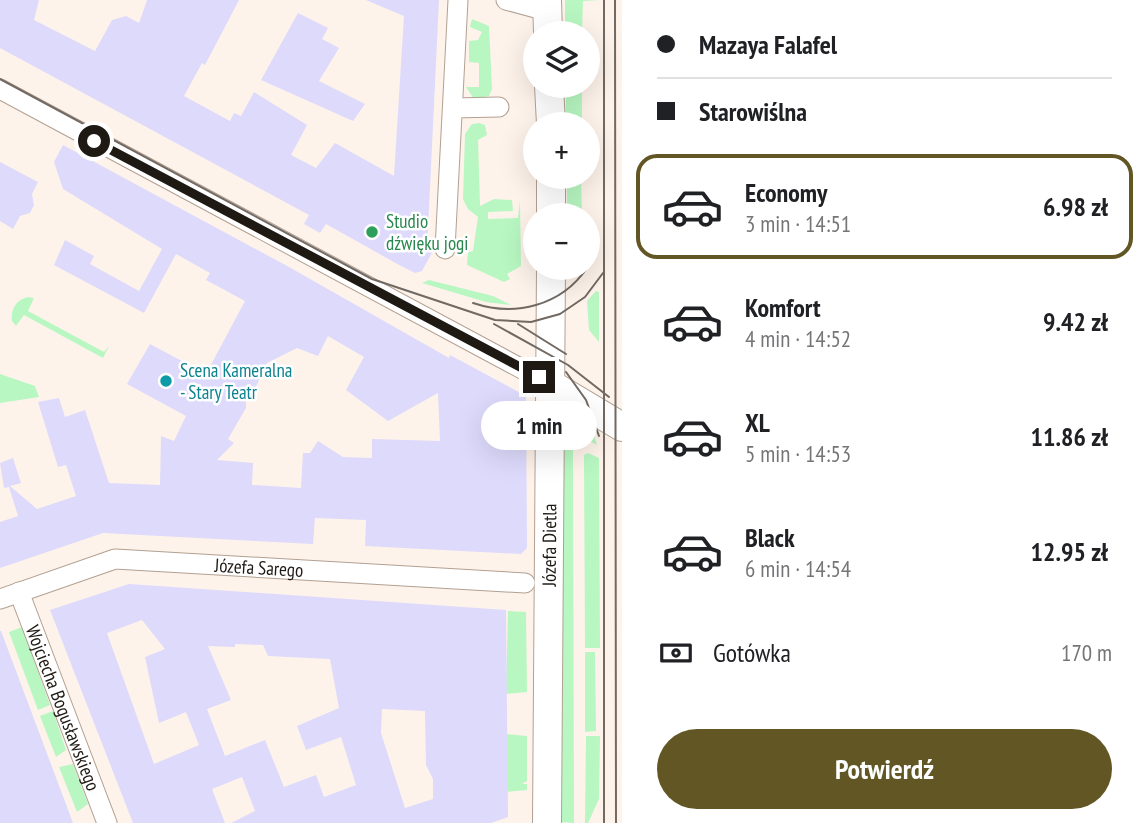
<!DOCTYPE html>
<html lang="pl">
<head>
<meta charset="utf-8">
<style>
	body { margin:0; font-family:"PT Sans Narrow",sans-serif; background:#f2f2f2; color:#202124; height:100vh; display:flex; flex-direction:column; font-size:26px; white-space:nowrap }
	* { box-sizing:border-box; margin:0 }
	p { font-size:23px; color:#757577 }
	.icon { flex:none; width:38px; height:38px; fill:none; stroke:currentColor; stroke-width:2; stroke-linecap:round; stroke-linejoin:round }
	.map { position:relative; flex:1; overflow:hidden }
	.details { display:flex; flex-direction:column; background:#fff; width:525px }
	.details>* { flex:none }
	.top-card { display:grid; align-content:center; height:154px; padding:0 35px; background:#fff }
	.controls { position:absolute; left:523px; top:21px; display:grid; gap:14px }
	.controls a { display:grid; place-items:center; width:77px; height:77px; border-radius:50%; background:#fff; box-shadow:0 7px 28px #0002; font-size:35px }
	.end { position:absolute; width:32px; height:32px; margin:-16px; border:9px solid #1f1914; background:#fff; box-shadow:0 0 0 4px #fff }
	.from { border-radius:50% }
	.bubble { position:absolute; height:49px; border-radius:24px; background:#fff; box-shadow:0 7px 28px #0002; font-size:23px; font-weight:800; line-height:49px; text-align:center }
	.top-card b { display:flex; align-items:center; gap:24px; height:66px; font-size:26px }
	.top-card b+b { border-top:2px solid #e0e0e0 }
	.top-card i { width:18px; height:18px; background:#202124 }
	ul { padding:0; list-style:none }
	li { display:flex; align-items:center; gap:21px; height:105px; margin:0 14px 10px; padding:0 21px; border:4px solid transparent; border-radius:21px }
	li div { flex:1 }
	li b { display:block; font-size:26px }
	li em { font-style:normal; font-weight:800 }
	li.current { border-color:#625724 }
	li>.icon { width:63px; height:63px; stroke-width:1.5 }
	.pay { display:flex; align-items:center; gap:18px; height:77px; padding:0 35px; font-size:26px }
	.pay p { margin-inline-start:auto }
	.primary-button { display:flex; gap:14px; margin-top:auto; padding:14px 35px }
	.primary-button a { flex:1; height:80px; border-radius:42px; background:#625724; color:#fff; font-size:28px; font-weight:800; line-height:80px; text-align:center }
	main { display:flex; flex:1; min-height:0 }
	.map>svg:first-child { display:block }
	.green { fill:#b8f7c2 }
	.building { fill:#dddafc; fill-rule:evenodd }
	.lines { fill:none; stroke-linecap:round; stroke-linejoin:round }
	.street-casing { stroke:#b2a092; stroke-width:21 }
	.secondary-casing { stroke:#b2a092; stroke-width:30 }
	.street { stroke:#fff; stroke-width:19 }
	.secondary { stroke:#fff; stroke-width:28 }
	.tram { stroke:#716962; stroke-width:2 }
	.route { stroke:#1f1914; stroke-width:9 }
	.leisure-dot { fill:#2e9e5b; stroke:#fff; stroke-width:2.5 }
	.culture-dot { fill:#0f9aa8; stroke:#fff; stroke-width:2.5 }
	.labels { text-anchor:middle; stroke-width:5; stroke-linejoin:round; paint-order:stroke }
	.leisure-label { font-size:19px; fill:#27864d; stroke:#fff; text-anchor:start }
	.culture-label { font-size:19px; fill:#0d838f; stroke:#fff; text-anchor:start }
	.street-label { font-size:19px; fill:#1f1914; stroke:#fff }
</style>
</head>
<body>
<main>
<div class="map">
<svg width="622" height="823" viewBox="0 0 622 823">
	<rect width="100%" height="100%" fill="#fef3ea"/>
	<path class="green" d="M565 0H600L583 1 582 32H565Z
		M472 19 489 26 492 89 489 96 474 99 466 87H479V63L469 62V41L478 40 482 32 470 27Z
		M566 86H582V124H566Z
		M479 123 485 125 487 135 478 140 480 206 494 199 512 200 513 211 488 212V219L518 218 520 200 521 266 507 274 510 279 504 282 467 265 468 252 473 251 478 217 468 209 463 199 465 134 472 124Z
		M567 177H581L582 215H567Z
		M429 280 493 296 511 305 486 302 422 283Z
		M596 291 599 292V342L589 330 587 301Z
		M28 297 34 298 28 311 104 352 109 346 103 358 24 315 16 326 12 321C10 309 17 299 28 297Z
		M0 374 35 386 39 397 0 403Z
		M564 407 590 423 597 445 563 427Z
		M564 441 570 444 573 450 574 823 560 822Z
		M588 453 599 458 600 648H585L584 455Z
		M508 611 526 612 527 692 506 694Z
		M22 627 50 705 38 710 9 632Z
		M585 652H595L596 731 585 732Z
		M53 711 66 750 56 757 40 716Z
		M506 734 527 736V781L522 784H527V790L506 792Z
		M586 736H600L599 799 588 823H585Z
		M73 764 88 804 77 812 59 767Z"/>
	<path class="building" d="M0 0H39L34 20 95 51 112 20 126 16 139 23 147 0H239L205 65 202 63 184 96 230 121 234 113 241 116 254 92 307 125 291 155 316 168 335 143 394 176 404 16 366 0H439L427 250 433 251 422 271 415 273 401 266 326 224 320 233 304 224 309 215 0 48Z
		M298 13 328 28 322 39 339 48 319 81 365 104 353 121 261 80Z
		M63 145 289 267 449 358 450 355 526 396 527 548 521 554 365 546 366 520 315 518 313 544 103 533 0 568V522L18 516 9 487 4 488 0 463 13 458 21 483 10 486 37 509 76 496 66 465 58 467 38 402 59 398 65 417 85 410 109 483 160 485 161 436 174 441 186 416 127 384 150 344 206 374 245 301 206 280 210 273 176 254 144 313 54 265 65 240 94 256 90 264 139 291 162 249 63 189 54 162ZM328 336 364 357 346 390 388 421 438 393 440 441 372 439V458L343 457 318 441 310 453H303L301 488 252 485 253 463 217 460 234 443 228 439 246 408V398L252 395 267 363 297 348 318 356Z
		M0 162 38 182 32 194 34 205 30 213 20 216 13 229 0 221Z
		M129 584 506 610 508 817 491 823H231L255 811 242 777 212 789 225 823H133L50 610ZM142 620 165 649 145 657 159 723 186 712 199 745 154 764 107 633ZM235 644 263 645 268 656 330 659 339 708 297 726 306 750 341 737 356 785 324 797 316 775 284 787 265 740 225 756 207 709 231 700 208 646 235 647ZM382 709 425 711 426 765 433 779V799L405 808 381 733Z
		M0 631H1L73 823H0Z"/>
	<g class="lines">
		<defs>
			<g id="street">
				<path d="M506 0 547 11"/>
				<path d="M0 89 552 385"/>
				<path d="M453 108 499 107"/>
				<path d="M445 249 458 0"/>
				<path id="s1" d="M19 592 107 823"/>
				<path id="s2" d="M0 599 115 559 525 583"/>
			</g>
			<g id="secondary">
				<path d="M547 0 548 33"/>
				<path d="M549 86 551 124"/>
				<path d="M551 177V215"/>
				<path d="M552 385 622 427"/>
				<path id="s3" d="M547 823 551 268"/>
			</g>
		</defs>
		<use href="#street" class="street-casing"/>
		<use href="#secondary" class="secondary-casing"/>
		<use href="#street" class="street"/>
		<use href="#secondary" class="secondary"/>
		<path class="tram" d="M604 0V823
			M615 0 616 823
			M0 79 372 279 495 320 531 322 560 314 585 297 603 273
			M473 303C515 317 561 306 587 268
			M494 324 568 365 609 397
			M518 324 566 354
			M566 372 586 400 599 436"/>
	</g>
	<g class="lines">
		<path class="route" d="M94 141 539 377"/>
	</g>
	<circle class="leisure-dot" cx="372" cy="232" r="7"/>
	<circle class="culture-dot" cx="166" cy="381" r="7"/>
	<g class="labels">
		<g class="leisure-label">
			<text x="386" y="228">Studio<tspan x="386" dy="22">dźwięku jogi</tspan></text>
		</g>
		<g class="culture-label">
			<text x="180" y="377">Scena Kameralna<tspan x="180" dy="22">- Stary Teatr</tspan></text>
		</g>
		<g class="street-label">
			<text dy="7" stroke="none"><textPath href="#s3" startOffset="278">Józefa Dietla</textPath></text>
			<text dy="7" stroke="none"><textPath href="#s2" startOffset="266">Józefa Sarego</textPath></text>
			<text dy="7" stroke="none"><textPath href="#s1" startOffset="124">Wojciecha Bogusławskiego</textPath></text>
		</g>
	</g>
</svg>
<div class="controls">
<a><svg class="icon" aria-label="layers" viewBox="0 0 24 24"><path d="M12 4l9 5-9 5-9-5zM3 14l9 5 9-5"/></svg></a>
<a>+</a>
<a>−</a>
</div>
<i class="end from" style="left:94px;top:141px"></i>
<i class="end" style="left:539px;top:377px"></i>
<div class="bubble" style="left:481px;top:401px;width:116px">1 min</div>
</div>
<section class="details">
<div class="top-card">
<b><i class="from"></i>Mazaya Falafel</b>
<b><i></i>Starowiślna</b>
</div>
<ul>
<li class="current"><svg class="icon" aria-label="car" viewBox="0 0 24 24"><path d="M5 17H2v-5l4-1 3-4h7l3 4 3 1v5h-3M9 17h6M6 11h13"/><circle cx="7" cy="17" r="2"/><circle cx="17" cy="17" r="2"/></svg><div><b>Economy</b><p>3 min · 14:51</p></div><em>6.98 zł</em></li>
<li><svg class="icon" aria-label="car" viewBox="0 0 24 24"><path d="M5 17H2v-5l4-1 3-4h7l3 4 3 1v5h-3M9 17h6M6 11h13"/><circle cx="7" cy="17" r="2"/><circle cx="17" cy="17" r="2"/></svg><div><b>Komfort</b><p>4 min · 14:52</p></div><em>9.42 zł</em></li>
<li><svg class="icon" aria-label="car" viewBox="0 0 24 24"><path d="M5 17H2v-5l4-1 3-4h7l3 4 3 1v5h-3M9 17h6M6 11h13"/><circle cx="7" cy="17" r="2"/><circle cx="17" cy="17" r="2"/></svg><div><b>XL</b><p>5 min · 14:53</p></div><em>11.86 zł</em></li>
<li><svg class="icon" aria-label="car" viewBox="0 0 24 24"><path d="M5 17H2v-5l4-1 3-4h7l3 4 3 1v5h-3M9 17h6M6 11h13"/><circle cx="7" cy="17" r="2"/><circle cx="17" cy="17" r="2"/></svg><div><b>Black</b><p>6 min · 14:54</p></div><em>12.95 zł</em></li>
</ul>
<div class="pay"><svg class="icon" aria-label="cash" viewBox="0 0 24 24"><path d="M3 7h18v10H3z"/><circle cx="12" cy="12" r="2"/></svg>Gotówka<p>170 m</p></div>
<div class="primary-button"><a>Potwierdź</a></div>
</section>
</main>
</body>
</html>
